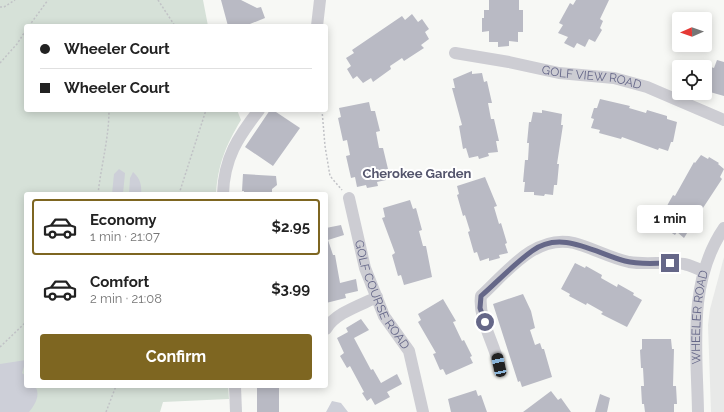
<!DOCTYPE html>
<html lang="en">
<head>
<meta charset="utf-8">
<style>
	body { margin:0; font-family:Raleway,sans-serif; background:#f6f6f6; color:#222; height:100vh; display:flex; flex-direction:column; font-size:15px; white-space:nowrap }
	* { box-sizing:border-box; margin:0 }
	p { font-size:13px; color:#767676 }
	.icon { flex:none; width:22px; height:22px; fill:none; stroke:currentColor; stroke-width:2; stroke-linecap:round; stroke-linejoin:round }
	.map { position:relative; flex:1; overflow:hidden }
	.sheet { position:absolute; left:24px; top:192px; width:304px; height:196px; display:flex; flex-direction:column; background:#fff; border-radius:4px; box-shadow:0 2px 10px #0003 }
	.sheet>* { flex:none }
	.guide { position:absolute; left:24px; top:24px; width:304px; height:88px; border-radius:4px; box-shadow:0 2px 10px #0003; display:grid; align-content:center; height:88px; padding:0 16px; background:#fff }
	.needle { width:26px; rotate:268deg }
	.fabs { position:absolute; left:672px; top:12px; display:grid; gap:8px }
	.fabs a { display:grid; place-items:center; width:40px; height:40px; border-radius:4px; background:#fff; box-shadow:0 2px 10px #0003; font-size:20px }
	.end { position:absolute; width:18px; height:18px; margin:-9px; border:5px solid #656788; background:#fff; box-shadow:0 0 0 2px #fff }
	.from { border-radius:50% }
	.bubble { position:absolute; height:28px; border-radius:4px; background:#fff; box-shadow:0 2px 10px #0003; font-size:13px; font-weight:700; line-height:28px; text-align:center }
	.car { position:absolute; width:12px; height:24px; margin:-12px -6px; border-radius:5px; box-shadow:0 0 3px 1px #0007; background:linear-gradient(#222 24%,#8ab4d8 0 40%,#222 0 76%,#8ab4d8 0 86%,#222 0) }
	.guide b { display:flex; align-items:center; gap:14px; height:38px; font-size:15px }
	.guide b+b { border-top:1px solid #e0e0e0 }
	.guide i { width:10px; height:10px; background:#222 }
	ul { padding:7px 0 0; list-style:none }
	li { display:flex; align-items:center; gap:12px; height:56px; margin:0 8px 6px; padding:0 8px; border:2px solid transparent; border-radius:4px }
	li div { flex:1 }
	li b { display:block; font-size:15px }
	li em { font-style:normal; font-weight:700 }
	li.on { border-color:#7e6621 }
	li>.icon { width:36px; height:36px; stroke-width:1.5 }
	.action { display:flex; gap:8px; margin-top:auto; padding:8px 16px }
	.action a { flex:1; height:46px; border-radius:4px; background:#7e6621; color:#fff; font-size:16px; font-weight:700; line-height:46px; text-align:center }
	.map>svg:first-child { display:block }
	.built { fill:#e8e9e8 }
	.green { fill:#d6e1d8 }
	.water { fill:#cdcfd8 }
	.building { fill:#b9bac4 }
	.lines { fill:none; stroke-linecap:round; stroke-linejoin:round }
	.path { stroke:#c1c2c6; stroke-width:1.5; stroke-dasharray:2 2; stroke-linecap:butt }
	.minor { stroke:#cdcdd3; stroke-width:12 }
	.route { stroke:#656788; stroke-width:5 }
	.labels { text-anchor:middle; stroke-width:4; stroke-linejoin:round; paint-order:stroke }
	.street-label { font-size:12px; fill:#656788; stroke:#fff }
	.neighbourhood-label { font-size:13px; font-weight:bold; fill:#54556d; stroke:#fff }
</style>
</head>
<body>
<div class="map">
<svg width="724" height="412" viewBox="0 0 724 412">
	<rect width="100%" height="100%" fill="#f7f8f5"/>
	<path class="built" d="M724 257V412H711L708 325 710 309Z"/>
	<path class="green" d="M0 0H203L208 26H26V110H237L241 120C226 145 218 164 216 194H26V386H228L229 399 163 402 160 412H0Z"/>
	<path class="water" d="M119 169 125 173 123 194H112L114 174Z
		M133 172C140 178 142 185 141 194H129L130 178Z
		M26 360 22 373 26 376V386H35C41 395 35 405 29 412H0V364Z
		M332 401 341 403 348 412H326Z"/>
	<path class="building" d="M221 0H241L257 8 261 7 265 18 245 26H228Z
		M489 0H519V10H523V32H518V42L509 41V46L498 47V42H489V31L482 32V18H484V10H489Z
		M576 0H609L600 19 603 21 600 28 602 30 595 42 589 39 585 47 577 43 574 48 564 43 568 37 558 33 563 25 559 23 570 3 573 5Z
		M412 14 418 22 422 19 429 29 425 32 429 39 421 45 424 48 404 61 402 58 390 66 391 69 373 82 371 78 363 83 357 76 353 79 347 69 351 66 346 58 354 53 352 50 402 16 405 20Z
		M717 60 724 62V96L710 92 712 83 707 81 711 67 714 68Z
		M472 71V74L482 73 484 82 487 81 492 103H488L491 119H494L499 141H496L498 152 488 153 489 156 479 159 478 156 469 158 466 148 463 149 459 126 462 125 452 88H455L453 79Z
		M600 99 630 106 629 108 646 113 647 110 667 116V119L677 122 673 142H671L668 151 659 148 658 150 622 137 621 139 599 133 600 130 591 128 594 119 591 118 594 108H597Z
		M369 102 371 111H375L380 131 376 132 379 148H383L388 169 384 170 386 180 377 182 378 186 367 188 366 185 357 187 355 177 351 178 346 156 350 155 347 140 343 141 338 118 341 117 339 108Z
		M270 110H273L300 128 273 166 245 147Z
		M542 110 562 114 561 125H563L557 164H559L557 185H554L553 195 545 194 544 196 534 195V192H524L525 182H523L525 160H528L529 143H527L529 122H531L533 112 542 113Z
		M701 155 708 159 709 157 719 163 718 164 724 169 720 177 722 179 701 211 703 212 691 231 689 230 684 238 677 232 675 235 667 230 669 228 660 222 665 215 663 213 673 195 675 196 694 162 695 163Z
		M243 174 276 176 277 185 272 189V194H244V191H242Z
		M485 177 497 206 494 207 499 224 501 223 507 243 505 244 508 253 499 255 500 258 489 261V258L480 261 477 252 474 253 468 232 470 231 465 215 463 216 457 195 459 194 457 186Z
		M410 200 413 209 416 208 422 230 419 231 423 246H426L432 277 404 285 401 275 398 276 392 255 395 253 382 218 385 217 383 208Z
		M341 225 344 235 328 240 333 255H335L340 283 356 279 358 291 345 294 346 298 326 303V228Z
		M575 263 585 268 586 266 602 275 601 278 617 287 618 284 634 293 633 295 642 300 627 327 601 314 603 312 587 303 586 305 569 296 570 294 561 289Z
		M523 294 531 311 535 328 530 330 535 345 540 343 542 349H544L552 377 522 387 520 381 518 382 493 304Z
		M443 299 456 321 453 322 462 341 464 340 472 356 470 357 473 363 446 375 443 369 440 370 433 354 436 353 418 322 421 320 418 314Z
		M361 319 369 330 354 338 371 370 373 369 381 383 397 374 402 384 387 392 390 397 375 405 371 398 367 401 362 393 364 392 350 366 347 368 340 356 344 353 337 338 348 332 346 328Z
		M642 339H671L672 349H674L673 386H676L677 404H674V412H645L644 404H642L641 386H644L643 368H641L640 350 642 349Z
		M257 386H279V412H257Z
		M476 390 478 396 481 395 487 412H451L448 399Z
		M551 391 558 400 561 398 571 412H523Z
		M600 394 610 398 607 412H595Z"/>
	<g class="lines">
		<path class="path" d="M158 0 175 26
			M0 7H4L15 0
			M29 26 48 0
			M0 63 17 44 26 30
			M322 110 325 146 330 176 342 190
			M98 194C101 166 109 138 109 110
			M179 194 206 110
			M0 347 26 322
			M106 412 116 386"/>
		<g class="minor">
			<path d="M317 26 320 0"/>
			<path id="s1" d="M455 53 509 62 559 73 614 78 647 87 724 120"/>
			<path d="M223 194C224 158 238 137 259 110"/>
			<path id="s2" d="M349 198 365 268 384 316 409 351 423 412"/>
			<path d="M326 329C335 313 361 305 377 297"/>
			<path d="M499 365C494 343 478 318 481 296 507 272 535 234 574 243 593 248 610 258 629 262 647 265 666 261 684 264 690 265 697 269 704 271"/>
			<path d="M235 386 236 412"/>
			<path id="s3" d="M698 412C697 350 687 282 724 228"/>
		</g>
	</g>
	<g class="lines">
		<path class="route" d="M485 322 480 308 481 296C498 281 514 264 532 251 561 229 595 253 625 261 640 265 655 263 670 263"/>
	</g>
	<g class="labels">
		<g class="street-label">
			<text dy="4" stroke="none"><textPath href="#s1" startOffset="139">GOLF VIEW ROAD</textPath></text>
			<text dy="4" stroke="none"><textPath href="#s2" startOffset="103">GOLF COURSE ROAD</textPath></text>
			<text dy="4" stroke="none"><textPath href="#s3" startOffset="95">WHEELER ROAD</textPath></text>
		</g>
		<g class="neighbourhood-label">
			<text x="417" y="178">Cherokee Garden</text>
		</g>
	</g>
</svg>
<div class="fabs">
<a><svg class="needle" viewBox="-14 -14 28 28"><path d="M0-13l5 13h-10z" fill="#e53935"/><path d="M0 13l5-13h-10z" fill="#767676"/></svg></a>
<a><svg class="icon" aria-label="locate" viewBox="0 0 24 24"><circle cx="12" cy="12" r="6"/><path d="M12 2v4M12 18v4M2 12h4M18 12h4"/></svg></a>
</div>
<i class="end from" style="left:485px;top:322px"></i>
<i class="end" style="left:670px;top:263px"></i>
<div class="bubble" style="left:637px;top:205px;width:66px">1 min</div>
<i class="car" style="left:499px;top:365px;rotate:348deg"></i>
<div class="guide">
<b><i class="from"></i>Wheeler Court</b>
<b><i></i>Wheeler Court</b>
</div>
<section class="sheet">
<ul>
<li class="on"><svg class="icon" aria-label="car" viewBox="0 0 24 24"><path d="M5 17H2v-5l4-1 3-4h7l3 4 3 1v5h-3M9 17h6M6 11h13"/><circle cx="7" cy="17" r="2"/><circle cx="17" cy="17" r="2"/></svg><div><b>Economy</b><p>1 min · 21:07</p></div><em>$2.95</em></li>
<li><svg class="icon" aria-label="car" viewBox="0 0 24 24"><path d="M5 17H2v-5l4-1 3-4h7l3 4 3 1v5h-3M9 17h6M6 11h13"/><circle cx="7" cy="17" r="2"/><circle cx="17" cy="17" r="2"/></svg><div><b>Comfort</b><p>2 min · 21:08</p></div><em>$3.99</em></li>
</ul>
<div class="action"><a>Confirm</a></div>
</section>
</div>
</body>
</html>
